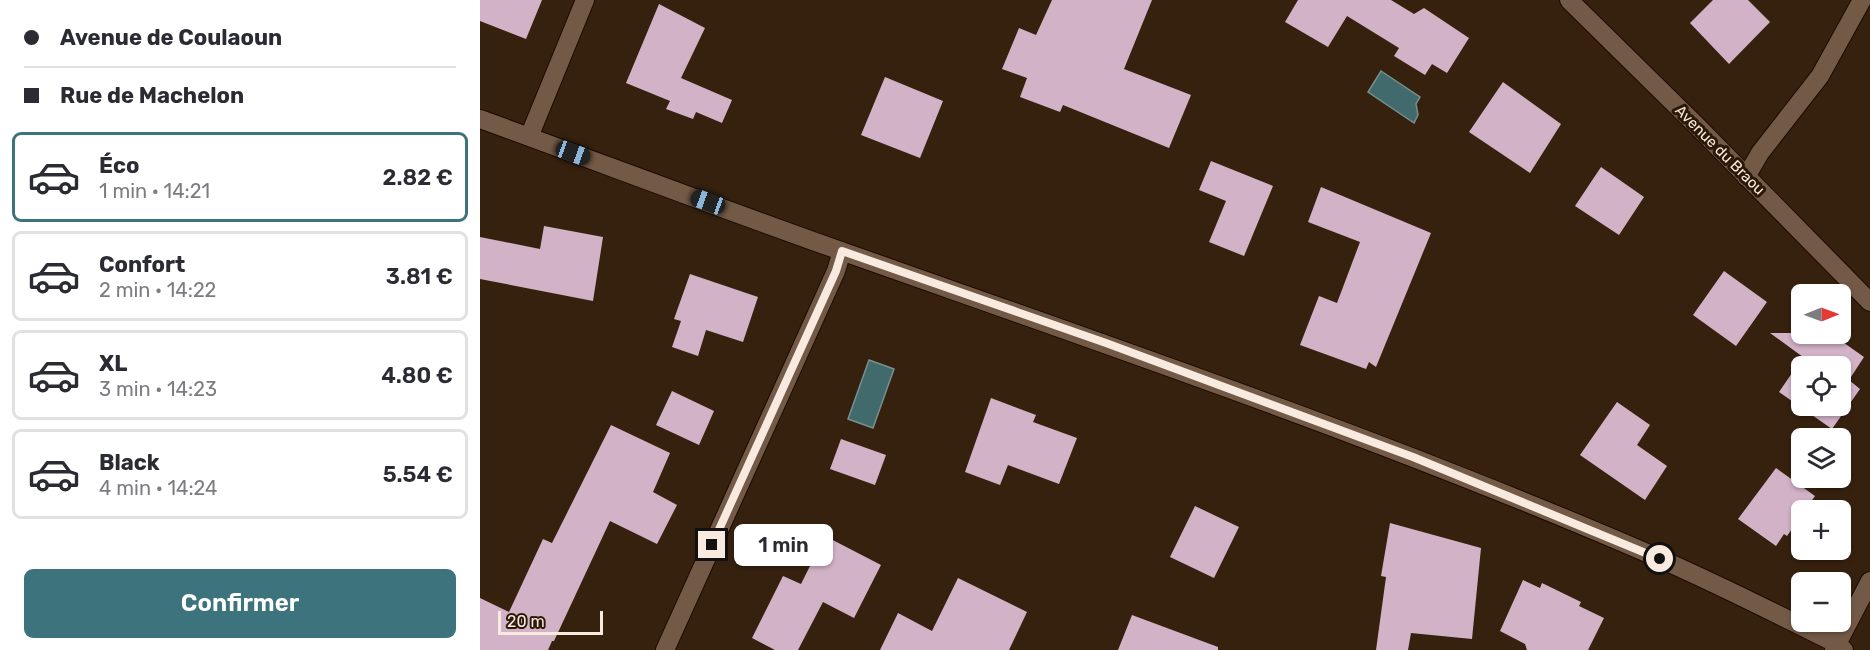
<!DOCTYPE html>
<html lang="fr">
<head>
<meta charset="utf-8">
<style>
	body { margin:0; font-family:Rubik,sans-serif; background:#f2f2f3; color:#2b2b33; height:100vh; display:flex; flex-direction:column; font-size:22px; white-space:nowrap }
	* { box-sizing:border-box; margin:0 }
	p { font-size:20px; color:#7c7c81 }
	.icon { flex:none; width:33px; height:33px; fill:none; stroke:currentColor; stroke-width:2; stroke-linecap:round; stroke-linejoin:round }
	.map { position:relative; flex:1; overflow:hidden }
	.panel { display:flex; flex-direction:column; background:#fff; width:480px }
	.panel>* { flex:none }
	.top-card { display:grid; align-content:center; height:132px; padding:0 24px; background:#fff }
	.needle { width:39px; rotate:89deg }
	.tools { position:absolute; left:1311px; top:284px; display:grid; gap:12px }
	.tools a { display:grid; place-items:center; width:60px; height:60px; border-radius:9px; background:#fff; box-shadow:0 2px 4px #0004; font-size:30px }
	.scale { position:absolute; left:18px; bottom:15px; width:105px; box-sizing:border-box; padding-left:6px; border:3px solid #f8eadf; border-top:0; font-size:16px; line-height:21px; white-space:nowrap; color:#f8eadf; -webkit-text-stroke:4px #2c1806; paint-order:stroke }
	.end { position:absolute; width:27px; height:27px; margin:-14px; border:8px solid #f8eadf; background:#111; box-shadow:0 0 0 3px #111 }
	.from { border-radius:50% }
	.bubble { position:absolute; height:42px; border-radius:9px; background:#fff; box-shadow:0 2px 4px #0004; font-size:20px; font-weight:600; line-height:42px; text-align:center }
	.car { position:absolute; width:18px; height:36px; margin:-18px -9px; border-radius:8px; box-shadow:0 0 4px 2px #0007; background:linear-gradient(#222 24%,#8ab4d8 0 40%,#222 0 76%,#8ab4d8 0 86%,#222 0) }
	.top-card b { display:flex; align-items:center; gap:21px; height:57px; font-size:22px }
	.top-card b+b { border-top:2px solid #e1e1e2 }
	.top-card i { width:15px; height:15px; background:#2b2b33 }
	ul { padding:0; list-style:none }
	li { display:flex; align-items:center; gap:18px; height:90px; margin:0 12px 9px; padding:0 12px; border:3px solid #e1e1e2; border-radius:9px }
	li div { flex:1 }
	li b { display:block; font-size:22px }
	li em { font-style:normal; font-weight:600 }
	li.current { border-color:#3d737c }
	li>.icon { width:54px; height:54px; stroke-width:1.5 }
	.action { display:flex; gap:12px; margin-top:auto; padding:12px 24px }
	.action a { flex:1; height:69px; border-radius:9px; background:#3d737c; color:#fff; font-size:24px; font-weight:600; line-height:69px; text-align:center }
	main { display:flex; flex:1; min-height:0 }
	.map>svg:first-child { display:block }
	.water { fill:#416a6c; stroke:#78908e; stroke-width:1.5 }
	.building { fill:#d2b2c6; fill-rule:evenodd }
	.lines { fill:none; stroke-linecap:round; stroke-linejoin:round }
	.minor-casing { stroke:#1d0a00; stroke-width:20 }
	.minor { stroke:#735a47; stroke-width:18 }
	.route { stroke:#f8eadf; stroke-width:8 }
	.labels { text-anchor:middle; stroke-width:6; stroke-linejoin:round; paint-order:stroke }
	.street-label { font-size:15px; fill:#f8eadf; stroke:#2c1806 }
</style>
</head>
<body>
<main>
<section class="panel">
<div class="top-card">
<b><i class="from"></i>Avenue de Coulaoun</b>
<b><i></i>Rue de Machelon</b>
</div>
<ul>
<li class="current"><svg class="icon" aria-label="car" viewBox="0 0 24 24"><path d="M5 17H2v-5l4-1 3-4h7l3 4 3 1v5h-3M9 17h6M6 11h13"/><circle cx="7" cy="17" r="2"/><circle cx="17" cy="17" r="2"/></svg><div><b>Éco</b><p>1 min · 14:21</p></div><em>2.82 €</em></li>
<li><svg class="icon" aria-label="car" viewBox="0 0 24 24"><path d="M5 17H2v-5l4-1 3-4h7l3 4 3 1v5h-3M9 17h6M6 11h13"/><circle cx="7" cy="17" r="2"/><circle cx="17" cy="17" r="2"/></svg><div><b>Confort</b><p>2 min · 14:22</p></div><em>3.81 €</em></li>
<li><svg class="icon" aria-label="car" viewBox="0 0 24 24"><path d="M5 17H2v-5l4-1 3-4h7l3 4 3 1v5h-3M9 17h6M6 11h13"/><circle cx="7" cy="17" r="2"/><circle cx="17" cy="17" r="2"/></svg><div><b>XL</b><p>3 min · 14:23</p></div><em>4.80 €</em></li>
<li><svg class="icon" aria-label="car" viewBox="0 0 24 24"><path d="M5 17H2v-5l4-1 3-4h7l3 4 3 1v5h-3M9 17h6M6 11h13"/><circle cx="7" cy="17" r="2"/><circle cx="17" cy="17" r="2"/></svg><div><b>Black</b><p>4 min · 14:24</p></div><em>5.54 €</em></li>
</ul>
<div class="action"><a>Confirmer</a></div>
</section>
<div class="map">
<svg width="1390" height="650" viewBox="0 0 1390 650">
	<rect width="100%" height="100%" fill="#36210f"/>
	<path class="water" d="M901 71 940 97 936 104 938 115 934 123 888 92Z
		M389 360 414 369 393 428 368 419Z"/>
	<path class="building" d="M0 0H62L46 39 0 21Z
		M572 0H672L644 69 711 95 689 148 583 105 580 112 540 97 547 78 522 69 539 28 556 35Z
		M818 0H911L934 14 944 8 989 38 967 73 952 64 945 75 914 56 919 48 867 16 848 47 805 22Z
		M1233 0H1268L1290 22 1249 64 1210 23Z
		M179 4 225 28 201 78 252 100 242 123 216 112 213 119 186 109 190 101 146 83Z
		M405 77 463 101 440 158 381 135Z
		M1023 82 1081 124 1050 173 989 132Z
		M731 161 793 186 764 256 729 242 746 201 719 190Z
		M1121 167 1164 197 1139 235 1095 206Z
		M841 187 951 233 896 367 889 362 886 369 820 345 839 296 857 303 880 242 828 222Z
		M64 226 123 237 113 301 0 279V237L60 249Z
		M1244 271 1287 302 1256 346 1213 315Z
		M210 274 278 297 263 342 226 330 218 356 192 347 201 321 194 319Z
		M1290 333H1350L1384 357 1369 380 1380 389 1352 429 1299 392 1323 357ZM1322 366H1360V405H1322Z
		M192 391 234 411 219 445 176 425Z
		M511 398 556 415 553 422 597 438 579 484 528 465 520 485 485 472Z
		M1137 402 1170 425 1157 445 1187 466 1165 500 1100 455Z
		M131 425 190 453 173 492 197 505 177 544 130 521 74 641H72L68 650H0V598L29 612 63 539 72 543Z
		M361 439 406 455 395 485 350 469Z
		M1296 468 1335 496 1325 510H1322V515L1307 536 1304 534 1296 546 1258 519Z
		M715 506 759 527 734 578 690 557Z
		M910 523 1001 548 992 639 931 633 928 650H896L906 577 901 576Z
		M345 536 401 565 374 618 343 602 318 650H295L272 638 303 576 321 584Z
		M478 578 547 612 529 650H400L418 613 452 631Z
		M1043 580 1060 588 1062 583 1101 602 1099 606 1124 618 1108 650H1047L1045 644 1020 631Z
		M652 615 738 647V650H638Z"/>
	<g class="lines">
		<defs>
			<path id="minor" d="M1089 0 1218 127 1390 302
				M0 119C121 163 242 209 364 252 624 344 885 433 1139 541 1213 572 1285 608 1357 644L1364 650
				M49 137 105 0
				M1266 177 1280 153 1340 76 1382 0
				M185 650 356 271 362 251
				M1354 650 1390 581"/>
		</defs>
		<use href="#minor" class="minor-casing"/>
		<use href="#minor" class="minor"/>
	</g>
	<g class="lines">
		<path class="route" d="M232 545 356 271 362 251 626 343 933 457 1180 559"/>
	</g>
	<g class="labels">
		<g class="street-label">
			<text transform="translate(1240 150) rotate(45)" y="5">Avenue du Braou</text>
		</g>
	</g>
</svg>
<div class="tools">
<a><svg class="needle" viewBox="-14 -14 28 28"><path d="M0-13l5 13h-10z" fill="#e53935"/><path d="M0 13l5-13h-10z" fill="#7c7c81"/></svg></a>
<a><svg class="icon" aria-label="locate" viewBox="0 0 24 24"><circle cx="12" cy="12" r="6"/><path d="M12 2v4M12 18v4M2 12h4M18 12h4"/></svg></a>
<a><svg class="icon" aria-label="layers" viewBox="0 0 24 24"><path d="M12 4l9 5-9 5-9-5zM3 14l9 5 9-5"/></svg></a>
<a>+</a>
<a>−</a>
</div>
<div class="scale">20 m</div>
<i class="end from" style="left:1180px;top:559px"></i>
<i class="end" style="left:232px;top:545px"></i>
<div class="bubble" style="left:254px;top:524px;width:99px">1 min</div>
<i class="car" style="left:93px;top:153px;rotate:110deg"></i>
<i class="car" style="left:228px;top:202px;rotate:290deg"></i>
</div>
</main>
</body>
</html>
